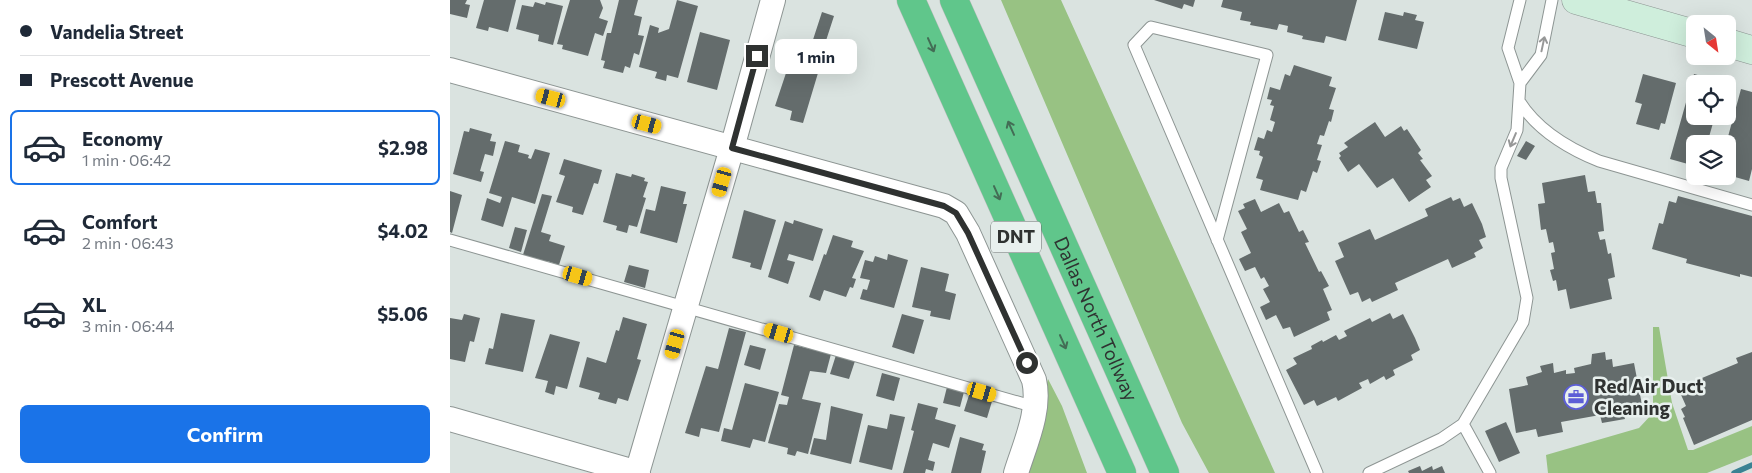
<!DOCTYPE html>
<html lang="en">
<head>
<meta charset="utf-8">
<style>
	body { margin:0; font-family:Commissioner,sans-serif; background:#f2f2f3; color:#1f2937; height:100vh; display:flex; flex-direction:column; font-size:19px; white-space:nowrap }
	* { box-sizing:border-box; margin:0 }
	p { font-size:16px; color:#747a83 }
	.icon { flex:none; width:28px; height:28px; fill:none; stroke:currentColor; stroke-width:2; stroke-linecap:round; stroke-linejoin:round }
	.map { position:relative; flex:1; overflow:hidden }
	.panel { display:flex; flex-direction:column; background:#fff; width:450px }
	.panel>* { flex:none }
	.guide { display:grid; align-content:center; height:110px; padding:0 20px; background:#fff }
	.needle { width:32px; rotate:150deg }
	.fabs { position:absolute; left:1236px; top:15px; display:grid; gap:10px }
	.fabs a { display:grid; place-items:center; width:50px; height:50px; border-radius:8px; background:#fff; box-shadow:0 5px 20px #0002; font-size:25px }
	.end { position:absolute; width:22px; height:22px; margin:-11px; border:6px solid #2f3231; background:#fff; box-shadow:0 0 0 2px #fff }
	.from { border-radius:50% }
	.bubble { position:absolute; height:35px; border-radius:8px; background:#fff; box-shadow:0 5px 20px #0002; font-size:16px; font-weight:700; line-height:35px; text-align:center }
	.car { position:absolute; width:15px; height:30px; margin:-15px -8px; border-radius:6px; box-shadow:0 0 4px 1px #0007; background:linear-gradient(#f5c518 24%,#345 0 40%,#f5c518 0 76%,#345 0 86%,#f5c518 0) }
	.guide b { display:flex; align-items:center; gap:18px; height:48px; font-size:19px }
	.guide b+b { border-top:1px solid #e0e1e3 }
	.guide i { width:12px; height:12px; background:#1f2937 }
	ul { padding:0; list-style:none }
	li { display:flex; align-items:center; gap:15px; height:75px; margin:0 10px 8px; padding:0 10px; border:2px solid transparent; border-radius:8px }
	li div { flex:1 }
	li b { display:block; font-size:19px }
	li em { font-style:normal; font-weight:700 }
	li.current { border-color:#1a73e8 }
	li>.icon { width:45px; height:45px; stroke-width:1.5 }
	.button { display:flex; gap:10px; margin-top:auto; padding:10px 20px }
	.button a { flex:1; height:58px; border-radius:8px; background:#1a73e8; color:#fff; font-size:20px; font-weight:700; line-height:58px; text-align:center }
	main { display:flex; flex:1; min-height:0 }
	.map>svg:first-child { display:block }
	.green { fill:#98c283 }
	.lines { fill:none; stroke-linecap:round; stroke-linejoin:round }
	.stream { stroke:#3a8293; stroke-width:5.5 }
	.building { fill:#646c6c }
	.lane-casing { stroke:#8d9593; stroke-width:13 }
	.street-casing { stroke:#8d9593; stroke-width:26 }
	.secondary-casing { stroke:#8d9593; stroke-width:29 }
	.highway-casing { stroke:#bcbdbd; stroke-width:29 }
	.lane { stroke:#fff; stroke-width:11 }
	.street { stroke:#fff; stroke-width:24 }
	.secondary { stroke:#cfeedc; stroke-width:28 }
	.highway { stroke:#60c68b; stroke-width:28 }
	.oneway { stroke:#979898 }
	.oneway2 { stroke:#436d55 }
	.route { stroke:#2f3231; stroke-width:6 }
	.labels { text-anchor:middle; stroke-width:5; stroke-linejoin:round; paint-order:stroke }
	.shield { fill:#e8f0ee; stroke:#666b6a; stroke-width:1 }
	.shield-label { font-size:18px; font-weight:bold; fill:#2f3231 }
	.street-label { font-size:19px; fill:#2f3231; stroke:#e8f0ee }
	.poi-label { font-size:19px; font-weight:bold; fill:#2f3231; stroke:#e8f0ee; text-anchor:start }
</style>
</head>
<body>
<main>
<section class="panel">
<div class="guide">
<b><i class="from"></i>Vandelia Street</b>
<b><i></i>Prescott Avenue</b>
</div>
<ul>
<li class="current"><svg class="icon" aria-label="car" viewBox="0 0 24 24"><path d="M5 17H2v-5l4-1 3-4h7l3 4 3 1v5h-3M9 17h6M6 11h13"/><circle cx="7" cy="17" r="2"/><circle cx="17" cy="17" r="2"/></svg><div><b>Economy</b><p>1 min · 06:42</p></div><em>$2.98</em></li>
<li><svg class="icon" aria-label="car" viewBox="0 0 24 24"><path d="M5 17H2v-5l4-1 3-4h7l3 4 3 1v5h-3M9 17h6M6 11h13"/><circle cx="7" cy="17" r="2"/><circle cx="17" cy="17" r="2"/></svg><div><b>Comfort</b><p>2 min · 06:43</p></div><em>$4.02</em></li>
<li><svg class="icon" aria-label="car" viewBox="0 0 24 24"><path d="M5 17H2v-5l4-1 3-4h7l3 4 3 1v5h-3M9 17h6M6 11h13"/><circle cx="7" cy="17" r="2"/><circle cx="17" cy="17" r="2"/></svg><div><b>XL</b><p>3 min · 06:44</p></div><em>$5.06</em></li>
</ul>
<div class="button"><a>Confirm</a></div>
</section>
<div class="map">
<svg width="1302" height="473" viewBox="0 0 1302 473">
	<rect width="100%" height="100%" fill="#dae3e0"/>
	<path class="green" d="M551 0H611L825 473H759L732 423Z
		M1203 327H1209L1222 403 1238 450H1243L1302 426V455L1257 473H1098L1096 455 1189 428 1203 413Z
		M598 379 612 406 637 473H575Z"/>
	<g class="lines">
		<path class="stream" d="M1284 473 1302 465"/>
	</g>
	<path class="building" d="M0 0H17L15 4 20 5 17 18 0 14Z
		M34 0H66L58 32 39 27 38 31 26 28Z
		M120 0H150L153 8 149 18 158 21 153 36 145 33 138 56 112 49 113 45 107 44Z
		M169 0H188L184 15 192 17 188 35 194 36 189 55 184 53 180 68 175 66 173 73 153 68 155 61 151 60 157 33H161Z
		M227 0 248 6 228 78 217 75 216 81 205 78 207 72 189 67 200 25 209 28 208 33 219 29Z
		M704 0H745L743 7 734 4 732 9Z
		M773 0H907L896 41 876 36 874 43 852 39 853 36 837 32 838 26 829 24 827 30 800 25 801 22 790 20 792 12 771 7Z
		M85 2 95 5 96 2 113 6 103 45 88 41 89 35 66 29 72 5 83 7Z
		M372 12 384 16 371 56 359 52Z
		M935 12 953 16 954 12 967 15 965 20 974 22 967 49 928 40Z
		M250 32 280 40 267 90 237 82Z
		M339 64 368 73 353 123 340 120 342 111 325 106Z
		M844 65 882 77 879 86 886 88 879 109 884 110 881 122 879 121 874 136 870 135 867 144 872 145 867 160 871 161 867 173 863 171 856 192 851 190 848 200 810 190 813 180 806 178 813 157 809 155 810 151 804 150 808 137 814 139 817 130 822 132 825 122 820 120 824 106 820 105 822 100 817 99 820 87 830 90 835 74 840 76Z
		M1193 74 1226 83 1215 124 1211 123 1209 130 1186 124 1192 104 1185 102Z
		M1244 74 1276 83 1245 84V116H1265L1257 144H1245V166L1220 159Z
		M1291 89 1302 92V169L1299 181 1278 175V144H1276Z
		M925 122 935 137 951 126 954 131 957 129 971 150 968 153 973 159 970 160 982 176 976 180 981 187 959 202 943 178 927 188 909 164 898 172 889 158 891 156 889 153 898 147 894 143Z
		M20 128 42 134 40 141 46 142 43 156 35 154 30 171 34 172 31 182 3 174 14 131 19 132Z
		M55 141 70 145 68 152 79 155 78 158 81 159 85 149 100 153 85 204 62 197 53 227 31 220 37 198 50 203 52 197 39 193Z
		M1076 141 1085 146 1076 160 1067 156Z
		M114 159 152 170 148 184 144 183 133 215 122 212 123 207 106 202 115 176 109 174Z
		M166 173 181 177 182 174 195 178 194 181 198 182 193 197 196 198 187 227 179 225 177 233 166 230 167 226 153 222Z
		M1135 175 1138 192 1145 191 1147 203H1151L1154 231 1148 232 1150 240 1155 239 1158 254 1161 253 1165 277 1158 279 1162 299 1120 309 1116 289 1108 291 1106 280 1103 281 1100 270 1104 269 1101 253 1105 252 1103 242 1099 243 1096 229 1091 230 1088 204 1095 203 1092 183Z
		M211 186 236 192 233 204H237L227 243 190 233 196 209 205 211Z
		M0 191 12 195 2 233 0 232Z
		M92 194 102 196 91 232 101 235 99 241 115 246 109 265 97 261 96 266 72 258Z
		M1228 196 1302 216V277L1290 274V277L1236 263 1237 259 1202 249 1209 223 1213 224 1219 201 1226 203Z
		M1001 197 1003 201 1010 198 1014 207 1022 203 1032 224 1036 237 1029 240 1033 248 1024 253 1026 257 1002 268 998 259 945 283 948 290 922 302 920 298 912 302 908 292 900 295 885 261 894 257 888 243 920 229 925 240 978 216 975 209Z
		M805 199 811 212 829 203 834 213 839 211 849 232 853 230 859 242 855 243 869 272 871 271 879 286 873 289 882 310 877 312 880 320 844 337 840 327 833 329 826 315 816 320 810 307 820 302 813 289 819 286 814 277 811 279 805 267 795 271 789 259 801 253 791 232 797 229 788 211 795 208 793 204Z
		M294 210 326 220 311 270 300 267 301 263 282 258Z
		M344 220 373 229 363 261 339 254 337 260 345 262 338 284 318 277 335 221 343 224Z
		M65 227 77 230 71 252 59 248Z
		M383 235 403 241 401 247 414 251 402 278 406 279 403 288 400 287 396 297 374 290 370 301 359 297 374 254 376 255Z
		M438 254 458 260 444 308 410 299 413 289 417 290 420 280 410 278 415 260 423 262 425 256 437 260Z
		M179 265 199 270 195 288 174 282Z
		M471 267 499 274 495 291 506 294 500 320 480 316 481 311 462 307Z
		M51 313 85 320 73 372 35 364 39 348 43 349Z
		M940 313 943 319 953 314 965 338 970 350 961 355 963 360 943 370 945 375 936 380 934 376 920 384 918 379 909 383 912 388 888 401 886 397 867 406 864 400 854 405 836 370 847 364 843 358 862 349 861 346 872 340 873 342 886 335 889 340 897 336 894 331 920 318 922 322Z
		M14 314 30 318 24 342 20 341 15 362 0 359V318L12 320Z
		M452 314 474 320 464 354 442 347Z
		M173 317 197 324 187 359 191 360 178 401 168 398 166 404 148 399 150 393 129 387 137 357 156 363 166 330 169 331Z
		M279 328 296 332 269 432 251 428 249 437 235 433 256 366 268 369Z
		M100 334 130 342 117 389 106 386 104 395 95 392 98 381 85 378Z
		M300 345 316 349 310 370 294 365Z
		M344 345 381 354 376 373 360 371 352 399 371 403 358 454 347 451 345 456 337 454 338 448 318 443 329 404 337 405 339 397 331 395Z
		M1155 352 1156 360 1162 359 1163 367 1184 363 1192 405 1173 409 1175 419 1152 423 1150 415 1111 422 1113 432 1088 437 1086 429 1066 433 1059 389 1078 385 1076 377 1092 372 1090 366 1103 363 1104 373 1116 370V374L1125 373 1124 368 1141 364 1142 354Z
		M1302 352V420L1244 445 1233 418 1235 417 1231 409 1236 406 1228 388 1288 363 1286 358Z
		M386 355 405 361 399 379 380 374Z
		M432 373 450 378 444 401 426 396Z
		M295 383 329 392 315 442 303 439 300 448 271 441 274 428 282 430Z
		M497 387 514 392 510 407 493 403Z
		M520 392 543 398 537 418 514 411Z
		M468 403 488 408 485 419 506 425 499 448 483 443 478 460 485 462 483 471 476 469 475 473H453L464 431 461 430Z
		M381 406 413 414 401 464 360 454 364 438 376 440Z
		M440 414 455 417 442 470 409 462 418 425 437 429Z
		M1056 422 1070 453 1049 462 1035 431Z
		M510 437 534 444 532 450 536 451 531 473H501Z
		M970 466 972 471 982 466 983 470 992 466 995 473H959L958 471Z"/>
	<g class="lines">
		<defs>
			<path id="lane" d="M1070 83 1091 55 1102 0
				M1069 101C1087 130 1117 148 1149 161L1302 205
				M0 240 585 407
				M767 240 817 55 701 27 684 45 867 473
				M919 473 991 439 1013 424
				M1040 473 1013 424 1073 322 1077 298 1051 178V168L1067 130 1070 83 1058 48 1070 0"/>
			<path id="street" d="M0 70 494 206 506 213 518 233 584 380C591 410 575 444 566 473
				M0 419 188 473
				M187 473 282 148 323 0"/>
			<path id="secondary" d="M1126 0 1245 34
				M1278 43 1302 50"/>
			<g id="highway">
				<path d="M461 0 672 473"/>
				<path id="s1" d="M504 0 715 473"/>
			</g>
		</defs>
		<use href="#lane" class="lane-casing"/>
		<use href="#street" class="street-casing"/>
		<use href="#secondary" class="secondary-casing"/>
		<use href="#highway" class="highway-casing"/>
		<use href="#lane" class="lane"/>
		<use href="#street" class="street"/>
		<use href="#secondary" class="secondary"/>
		<use href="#highway" class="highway"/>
	</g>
	<defs><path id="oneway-shaft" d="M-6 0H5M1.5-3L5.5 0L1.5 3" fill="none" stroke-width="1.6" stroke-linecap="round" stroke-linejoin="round" transform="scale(1.25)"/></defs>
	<g class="oneway">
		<use href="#oneway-shaft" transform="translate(1093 44) rotate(-78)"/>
		<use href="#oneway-shaft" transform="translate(1063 140) rotate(113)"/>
	</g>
	<g class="oneway2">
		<use href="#oneway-shaft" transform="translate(481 45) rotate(66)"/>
		<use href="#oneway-shaft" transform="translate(561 128) rotate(-114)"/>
		<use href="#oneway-shaft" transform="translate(547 193) rotate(66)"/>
		<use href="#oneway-shaft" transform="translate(613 342) rotate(66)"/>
	</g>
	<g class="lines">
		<path class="route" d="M307 56 282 148 494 206 506 213 518 233 577 363"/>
	</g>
	<defs>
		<symbol id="office-ring" viewBox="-11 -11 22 22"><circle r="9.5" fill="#e8f0ee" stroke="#5c5ed6" stroke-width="1.5"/><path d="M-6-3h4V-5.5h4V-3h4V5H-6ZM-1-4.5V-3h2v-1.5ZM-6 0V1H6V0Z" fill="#5c5ed6"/></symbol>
	</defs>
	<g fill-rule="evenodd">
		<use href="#office-ring" x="1112" y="383" width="28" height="28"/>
	</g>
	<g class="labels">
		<rect class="shield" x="541" y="221.5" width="50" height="31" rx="4"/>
		<g class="shield-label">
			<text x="566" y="243">DNT</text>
		</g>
		<g class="street-label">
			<text dy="7" stroke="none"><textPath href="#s1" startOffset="349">Dallas North Tollway</textPath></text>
		</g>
		<g class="poi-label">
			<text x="1144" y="393">Red Air Duct<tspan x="1144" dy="22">Cleaning</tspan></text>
		</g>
	</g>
</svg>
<div class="fabs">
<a><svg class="needle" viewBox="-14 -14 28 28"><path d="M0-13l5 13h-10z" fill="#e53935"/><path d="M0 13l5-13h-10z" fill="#747a83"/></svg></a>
<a><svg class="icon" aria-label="locate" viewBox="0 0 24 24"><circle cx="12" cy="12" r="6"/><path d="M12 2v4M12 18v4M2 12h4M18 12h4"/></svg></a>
<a><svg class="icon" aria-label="layers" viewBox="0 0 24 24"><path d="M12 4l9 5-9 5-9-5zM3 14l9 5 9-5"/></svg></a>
</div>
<i class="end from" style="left:577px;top:363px"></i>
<i class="end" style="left:307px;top:56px"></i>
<div class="bubble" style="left:325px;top:39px;width:82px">1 min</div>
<i class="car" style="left:101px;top:98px;rotate:285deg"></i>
<i class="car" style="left:197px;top:124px;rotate:105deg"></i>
<i class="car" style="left:272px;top:182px;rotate:196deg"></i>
<i class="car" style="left:128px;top:276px;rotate:106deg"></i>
<i class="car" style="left:329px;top:333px;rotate:286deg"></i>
<i class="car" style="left:225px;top:344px;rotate:196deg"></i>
<i class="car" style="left:532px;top:392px;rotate:106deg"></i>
</div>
</main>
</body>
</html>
